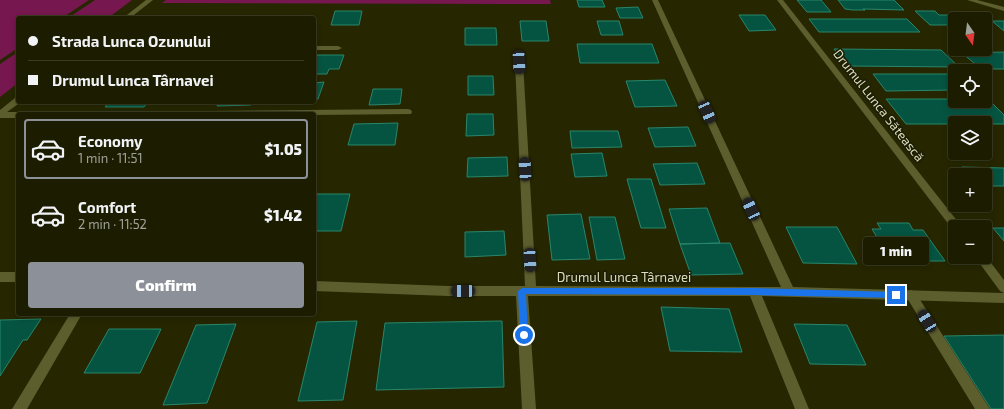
<!DOCTYPE html>
<html lang="en">
<head>
<meta charset="utf-8">
<style>
	body { margin:0; font-family:"Exo 2",sans-serif; background:#292a0f; color:#f1f3f6; height:100vh; display:flex; flex-direction:column; font-size:15px; white-space:nowrap }
	* { box-sizing:border-box; margin:0 }
	p { font-size:13px; color:#a0a299 }
	.icon { flex:none; width:22px; height:22px; fill:none; stroke:currentColor; stroke-width:2; stroke-linecap:round; stroke-linejoin:round }
	.map { position:relative; flex:1; overflow:hidden }
	.drawer { position:absolute; left:16px; top:112px; width:300px; height:204px; display:flex; flex-direction:column; background:#1c1d00; border-radius:4px; box-shadow:0 2px 6px #0003,0 0 0 1px #3a3b22 }
	.drawer>* { flex:none }
	.banner { position:absolute; left:16px; top:16px; width:300px; height:88px; border-radius:4px; box-shadow:0 2px 6px #0003,0 0 0 1px #3a3b22; display:grid; align-content:center; height:88px; padding:0 12px; background:#1c1d00 }
	.needle { width:26px; rotate:166deg }
	.fabs { position:absolute; left:948px; top:12px; display:grid; gap:8px }
	.fabs a { display:grid; place-items:center; width:44px; height:44px; border-radius:4px; background:#1c1d00; box-shadow:0 2px 6px #0003,0 0 0 1px #3a3b22; font-size:20px }
	.end { position:absolute; width:18px; height:18px; margin:-9px; border:5px solid #1a73e8; background:#fff; box-shadow:0 0 0 2px #fff }
	.from { border-radius:50% }
	.bubble { position:absolute; height:28px; border-radius:4px; background:#1c1d00; box-shadow:0 2px 6px #0003,0 0 0 1px #3a3b22; font-size:13px; font-weight:800; line-height:28px; text-align:center }
	.car { position:absolute; width:12px; height:24px; margin:-12px -6px; border-radius:5px; box-shadow:0 0 3px 1px #0007; background:linear-gradient(#222 24%,#8ab4d8 0 40%,#222 0 76%,#8ab4d8 0 86%,#222 0) }
	.banner b { display:flex; align-items:center; gap:14px; height:38px; font-size:15px }
	.banner b+b { border-top:1px solid #3a3b22 }
	.banner i { width:10px; height:10px; background:#f1f3f6 }
	ul { padding:7px 0 0; list-style:none }
	li { display:flex; align-items:center; gap:12px; height:60px; margin:0 8px 6px; padding:0 4px; border:2px solid transparent; border-radius:4px }
	li div { flex:1 }
	li b { display:block; font-size:15px }
	li em { font-style:normal; font-weight:800 }
	li.current { border-color:#8c9099 }
	li>.icon { width:36px; height:36px; stroke-width:1.5 }
	.cta { display:flex; gap:8px; margin-top:auto; padding:8px 12px }
	.cta a { flex:1; height:46px; border-radius:4px; background:#8c9099; color:#fff; font-size:16px; font-weight:800; line-height:46px; text-align:center }
	.map>svg:first-child { display:block }
	.green { fill:#76174f }
	.building { fill:#055441; stroke:#29866b }
	.lines { fill:none; stroke-linecap:round; stroke-linejoin:round }
	.service { fill:#5d5e2e; fill-rule:evenodd }
	.minor { fill:#5d5e2e; fill-rule:evenodd }
	.tertiary { fill:#5d5e2e; fill-rule:evenodd }
	.route { fill:#1a73e8 }
	.labels { text-anchor:middle; stroke-width:3; stroke-linejoin:round; paint-order:stroke }
	.street-label { font-size:13px; fill:#dcdeba; stroke:#1c1d06 }
</style>
</head>
<body>
<div class="map">
<svg width="1004" height="409" viewBox="0 0 1004 409">
	<rect width="100%" height="100%" fill="#262700"/>
	<path class="green" d="M0 0H89L62 18H18V48L0 60Z
		M95 0H132L108 18H68Z
		M166 0H550L551 4 162 3Z
		M18 52V83L0 97V64Z"/>
	<path class="building" d="M577 0H602L605 7H579Z
		M797 0H821L831 12H807Z
		M838 0H894L904 10 863 9 865 10H853L845 9Z
		M638 7 643 18H620L616 8Z
		M335 11H362L359 25H331Z
		M915 11H935L939 15H952L957 19H955V25H930Z
		M739 15H765L776 30 749 31Z
		M809 19H907L920 32H819Z
		M520 21H546L549 41H522Z
		M597 21H619L623 35H601Z
		M992 21H1004V31Z
		M465 28H496L497 45H465Z
		M577 44H652L659 63H580Z
		M834 49 941 50 959 67 847 66Z
		M1004 52V69H981L962 53Z
		M314 55H344L339 69H329L327 74H314Z
		M873 74H955V90L886 91Z
		M468 76H493L494 95H468Z
		M665 80 677 106 635 107 626 81Z
		M324 82 318 99H314V83Z
		M373 89H402L400 104 369 105Z
		M886 99H955V101H985V99H988L1004 115V124H906Z
		M109 102H148L144 107H105Z
		M219 102H253L251 105 217 106Z
		M467 114H493L494 135 466 136Z
		M398 123 395 145H348L354 124Z
		M688 127 696 146 655 147 648 128Z
		M570 131H618L622 147 572 148Z
		M602 153 607 176 575 177 571 154Z
		M507 157 508 176 467 177 468 158Z
		M697 163 705 184 660 185 653 164Z
		M962 167 1004 168V186H985V175H969Z
		M627 179H651L666 228H641Z
		M315 194H350L341 231H314Z
		M707 208 720 243 680 244 669 209Z
		M581 214 590 259 552 260 547 215Z
		M589 217H615L625 259 597 260Z
		M877 223H909L913 230H923L945 261H891L872 229H881Z
		M786 227H837L857 264 803 263Z
		M993 228H1004V241Z
		M504 231 506 255 465 257V232Z
		M730 243 743 274 691 275 680 244Z
		M661 307 729 309 742 352 670 351Z
		M41 319 27 340H23L0 376V320Z
		M357 321 343 400 298 401 317 322Z
		M502 321 504 387 376 390 385 323Z
		M236 324 207 403 163 405 196 325Z
		M794 324 847 325 866 365 810 364Z
		M109 329H161L140 373H84Z
		M1004 335V409H991L944 336Z"/>
	<g class="lines">
		<path class="service" d="M911 290 915 292 990 409H975L907 298 905 295 907 292Z"/>
		<path class="minor" d="M652 0H658L793 287 1004 293V303L762 296 809 409H795L750 296H528L536 409H522L516 296H448L314 291V281L448 286H525L515 62 519 60 523 62 536 286 781 287Z
			M777 0H783L962 227H955V230H953Z
			M967 0H977L1004 7V11Z
			M314 46H338L342 48 338 50H314Z
			M408 109 411 110 412 112 411 114 314 115V114H204L208 111Z
			M0 112H18L22 114H18V118H0Z
			M985 255 1004 280V293L1000 291 975 257H985Z
			M0 272H18V282H0Z
			M70 314H82L27 409H12Z"/>
		<path class="tertiary" d="M146 0H153L130 18H123Z
			M15 98H18V102H21L0 117V110Z"/>
	</g>
	<path class="route" d="M522 288H754L896 292 900 295 896 298 754 295 526 294 528 335 524 339 520 335 518 291Z"/>
	<g class="labels">
		<g class="street-label">
			<text transform="translate(879 105) rotate(52)" y="5">Drumul Lunca Sătească</text>
			<text x="624" y="282">Drumul Lunca Târnavei</text>
		</g>
	</g>
</svg>
<div class="fabs">
<a><svg class="needle" viewBox="-14 -14 28 28"><path d="M0-13l5 13h-10z" fill="#e53935"/><path d="M0 13l5-13h-10z" fill="#a0a299"/></svg></a>
<a><svg class="icon" aria-label="locate" viewBox="0 0 24 24"><circle cx="12" cy="12" r="6"/><path d="M12 2v4M12 18v4M2 12h4M18 12h4"/></svg></a>
<a><svg class="icon" aria-label="layers" viewBox="0 0 24 24"><path d="M12 4l9 5-9 5-9-5zM3 14l9 5 9-5"/></svg></a>
<a>+</a>
<a>−</a>
</div>
<i class="end from" style="left:524px;top:335px"></i>
<i class="end" style="left:896px;top:295px"></i>
<div class="bubble" style="left:863px;top:237px;width:66px">1 min</div>
<i class="car" style="left:519px;top:62px;rotate:177deg"></i>
<i class="car" style="left:707px;top:112px;rotate:156deg"></i>
<i class="car" style="left:525px;top:169px;rotate:357deg"></i>
<i class="car" style="left:751px;top:209px;rotate:335deg"></i>
<i class="car" style="left:530px;top:260px;rotate:177deg"></i>
<i class="car" style="left:463px;top:291px;rotate:270deg"></i>
<i class="car" style="left:927px;top:321px;rotate:328deg"></i>
<div class="banner">
<b><i class="from"></i>Strada Lunca Ozunului</b>
<b><i></i>Drumul Lunca Târnavei</b>
</div>
<section class="drawer">
<ul>
<li class="current"><svg class="icon" aria-label="car" viewBox="0 0 24 24"><path d="M5 17H2v-5l4-1 3-4h7l3 4 3 1v5h-3M9 17h6M6 11h13"/><circle cx="7" cy="17" r="2"/><circle cx="17" cy="17" r="2"/></svg><div><b>Economy</b><p>1 min · 11:51</p></div><em>$1.05</em></li>
<li><svg class="icon" aria-label="car" viewBox="0 0 24 24"><path d="M5 17H2v-5l4-1 3-4h7l3 4 3 1v5h-3M9 17h6M6 11h13"/><circle cx="7" cy="17" r="2"/><circle cx="17" cy="17" r="2"/></svg><div><b>Comfort</b><p>2 min · 11:52</p></div><em>$1.42</em></li>
</ul>
<div class="cta"><a>Confirm</a></div>
</section>
</div>
</body>
</html>
